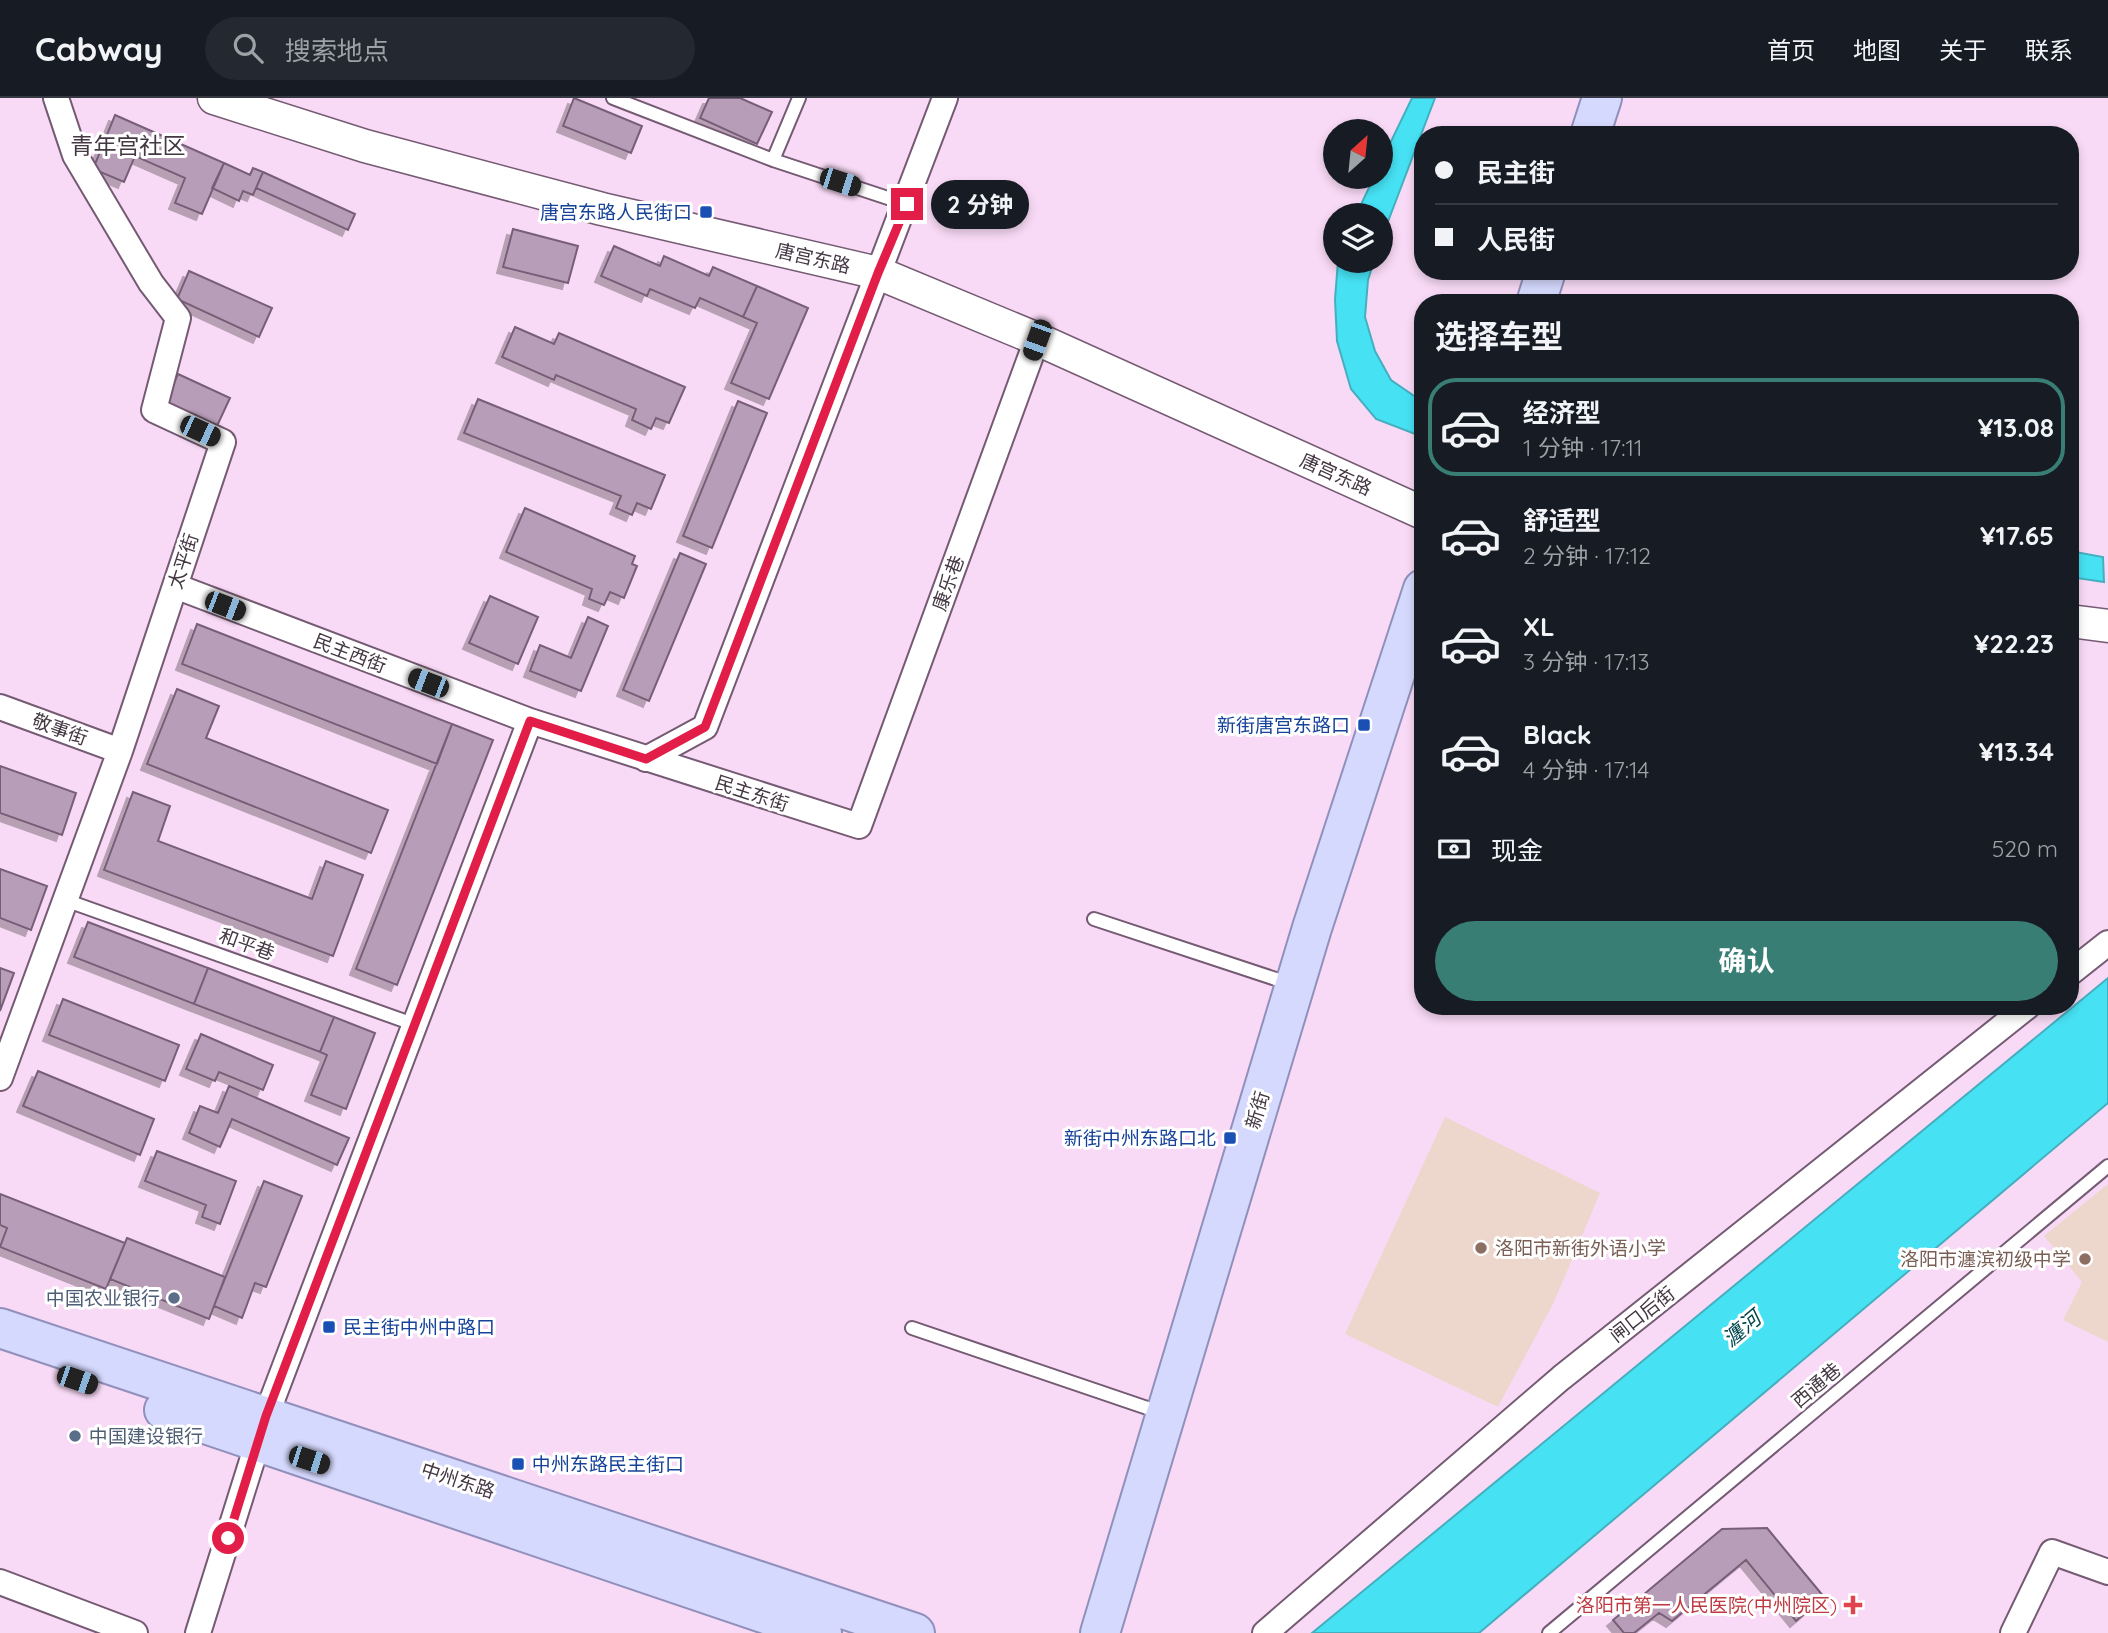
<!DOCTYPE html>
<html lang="zh">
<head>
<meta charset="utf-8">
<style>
	body { margin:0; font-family:Quicksand,"Noto Sans SC",sans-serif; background:#242831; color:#f1f3f6; height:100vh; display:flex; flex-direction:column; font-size:26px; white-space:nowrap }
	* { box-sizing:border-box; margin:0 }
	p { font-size:23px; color:#9ea1a6 }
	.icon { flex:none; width:38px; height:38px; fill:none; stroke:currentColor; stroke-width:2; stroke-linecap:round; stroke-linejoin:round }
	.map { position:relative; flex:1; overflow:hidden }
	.drawer { position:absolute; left:1414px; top:196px; width:665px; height:721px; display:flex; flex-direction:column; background:#171b24; border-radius:28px; box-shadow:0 4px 10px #0003 }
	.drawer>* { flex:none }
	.guide { position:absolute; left:1414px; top:28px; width:665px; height:154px; border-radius:28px; box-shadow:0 4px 10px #0003; display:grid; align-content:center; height:154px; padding:0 21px; background:#171b24 }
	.needle { width:46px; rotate:27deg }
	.controls { position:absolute; left:1323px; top:21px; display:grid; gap:14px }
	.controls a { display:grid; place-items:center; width:70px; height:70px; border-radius:50%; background:#171b24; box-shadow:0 4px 10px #0003; font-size:35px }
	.end { position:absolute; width:32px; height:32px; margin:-16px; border:9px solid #e11d48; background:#fff; box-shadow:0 0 0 4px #fff }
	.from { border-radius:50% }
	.bubble { position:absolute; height:49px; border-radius:24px; background:#171b24; box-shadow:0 4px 10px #0003; font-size:23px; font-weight:700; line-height:49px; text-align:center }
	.car { position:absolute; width:21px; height:42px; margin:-21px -10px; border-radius:9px; box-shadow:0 0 5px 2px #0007; background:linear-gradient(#222 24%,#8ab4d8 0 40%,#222 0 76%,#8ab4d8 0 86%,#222 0) }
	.guide b { display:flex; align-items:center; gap:24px; height:66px; font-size:26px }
	.guide b+b { border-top:2px solid #363941 }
	.guide i { width:18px; height:18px; background:#f1f3f6 }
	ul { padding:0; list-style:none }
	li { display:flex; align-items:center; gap:21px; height:98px; margin:0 14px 10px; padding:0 7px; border:4px solid transparent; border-radius:28px }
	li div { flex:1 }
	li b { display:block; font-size:26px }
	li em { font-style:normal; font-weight:700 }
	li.on { border-color:#397e75 }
	li>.icon { width:63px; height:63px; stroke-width:1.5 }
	h2 { padding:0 21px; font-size:32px; line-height:84px }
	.pay { display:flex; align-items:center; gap:18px; height:77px; padding:0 21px; font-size:26px }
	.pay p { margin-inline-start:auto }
	.button { display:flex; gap:14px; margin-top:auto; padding:14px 21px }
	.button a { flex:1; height:80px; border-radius:42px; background:#397e75; color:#fff; font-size:28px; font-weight:700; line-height:80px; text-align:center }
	header { display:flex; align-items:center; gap:42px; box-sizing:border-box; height:98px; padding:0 35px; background:#171b24; border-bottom:2px solid #363941 }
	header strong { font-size:33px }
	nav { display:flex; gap:38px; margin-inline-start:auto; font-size:24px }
	.search { width:490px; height:63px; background:#242831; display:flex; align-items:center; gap:18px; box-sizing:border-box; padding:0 24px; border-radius:38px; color:#9ea1a6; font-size:26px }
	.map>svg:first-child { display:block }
	.education { fill:#edd6cb }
	.water { fill:#46e2f4; stroke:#45afbf; stroke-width:2 }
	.building { fill:#b89db8; stroke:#775e77; stroke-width:2; filter:url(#shadow) }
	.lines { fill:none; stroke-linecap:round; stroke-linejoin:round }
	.service-casing { stroke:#745a72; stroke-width:16 }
	.minor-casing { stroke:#745a72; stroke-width:28 }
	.tertiary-casing { stroke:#745a72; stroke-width:35 }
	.primary-casing { stroke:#9090bb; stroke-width:42 }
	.service { stroke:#fff; stroke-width:12 }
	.minor { stroke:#fff; stroke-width:24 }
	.tertiary { stroke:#fff; stroke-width:32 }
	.primary { stroke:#d5d9fd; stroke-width:38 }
	.route { stroke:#e11d48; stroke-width:9 }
	.transit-dot { fill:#1a4fb4; stroke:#fff; stroke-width:2.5 }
	.education-dot { fill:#8d6e63; stroke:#fff; stroke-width:2.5 }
	.service-dot { fill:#5c6f8a; stroke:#fff; stroke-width:2.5 }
	.health-dot { fill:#e0444e; stroke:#fff; stroke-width:2.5 }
	.labels { text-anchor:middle; stroke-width:6; stroke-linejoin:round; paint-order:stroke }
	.transit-label { font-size:19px; fill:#164399; stroke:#fff; text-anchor:end }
	.street-label { font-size:19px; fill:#443843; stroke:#fff }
	.education-label { font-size:19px; fill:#785e54; stroke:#fff; text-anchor:start }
	.service-label { font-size:19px; fill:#4e5e75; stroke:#fff; text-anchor:end }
	.health-label { font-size:19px; fill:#be3a42; stroke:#fff; text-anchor:end }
	.water-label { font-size:21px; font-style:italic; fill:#00474f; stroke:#fff }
	.quarter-label { font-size:23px; fill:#443843; stroke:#fff }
</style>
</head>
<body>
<header>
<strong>Cabway</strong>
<div class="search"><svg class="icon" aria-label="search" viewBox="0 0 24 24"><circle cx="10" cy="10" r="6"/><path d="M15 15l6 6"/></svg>搜索地点</div>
<nav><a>首页</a><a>地图</a><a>关于</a><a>联系</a></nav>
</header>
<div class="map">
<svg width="2108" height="1535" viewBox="0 0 2108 1535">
	<defs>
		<filter id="shadow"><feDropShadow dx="-6" dy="6" stdDeviation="0" flood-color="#0004"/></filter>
	</defs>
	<rect width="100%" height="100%" fill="#f9daf6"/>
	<path class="education" d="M1445 1019 1600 1095 1554 1204 1498 1309 1345 1236Z
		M2108 1086V1244L2063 1222 2082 1184 2044 1138Z"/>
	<path class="water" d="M1412 0H1435L1381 142V117H1356L1374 79H1381V64Z
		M1338 163H1374L1368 182 1365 219 1375 253 1391 282 1423 304V339L1376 321 1351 291 1337 243 1335 201Z
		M2070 453 2103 459 2104 484 2070 479Z
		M2108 880V1005L1479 1535H1312Z"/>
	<path class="building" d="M574 0 642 28 631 55 563 28Z
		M709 0H740L772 14 757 46 700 20Z
		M115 17 224 65 202 116 175 105 185 80 135 58 124 84 93 71Z
		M224 65 250 77 253 70 263 74 253 97 243 93 239 103 212 90Z
		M263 74 355 116 348 132 256 90Z
		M513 131 578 148 568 185 503 169Z
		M614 148 660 168 664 158 709 178 713 169 757 188 743 219 700 200 695 210 650 191 647 198 601 178Z
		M189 173 272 210 259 239 177 201Z
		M757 188 808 210 769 301 731 285 757 225 743 219Z
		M515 229 554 246 559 235 685 289 669 325 656 320 651 331 632 322 636 311 556 277 554 282 502 259Z
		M178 276 230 300 217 328 165 304Z
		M478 301 665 377 651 411 637 405 632 417 616 410 621 398 464 335Z
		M738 303 767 315 712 450 683 438Z
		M525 410 635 458 632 466 637 468 624 500 610 494 604 507 589 501 592 491 506 454Z
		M680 455 706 466 649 603 623 592Z
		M490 498 538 519 518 566 469 545Z
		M588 519 608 528 581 593 530 573 540 547 571 560Z
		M197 526 452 626 437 666 182 566Z
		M177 591 219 608 206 640 388 712 371 755 147 666Z
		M452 626 493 642 397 887 356 871Z
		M0 668 76 695 62 737 0 715Z
		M133 694 170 708 158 743 312 801 326 763 363 777 333 858 104 772Z
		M0 771 47 788 31 832 0 820Z
		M88 824 208 870 194 906 74 859Z
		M0 870 14 875 0 913Z
		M208 870 334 919 320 954 194 906Z
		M63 901 179 947 165 983 49 937Z
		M334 919 375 935 346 1011 311 997 327 957 320 954Z
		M201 936 273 967 263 992 219 974 215 983 186 971Z
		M38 973 154 1021 140 1057 23 1008Z
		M229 988 349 1040 337 1067 232 1021 220 1049 189 1035 200 1008 218 1015Z
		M157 1053 236 1083 220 1126 202 1119 206 1107 145 1083Z
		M264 1083 302 1098 266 1189 255 1185 242 1220 214 1208Z
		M0 1096 125 1145 106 1191 0 1149 7 1130 0 1127Z
		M127 1140 225 1179 209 1221 110 1181Z
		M1767 1430 1824 1499 1796 1523 1746 1462 1672 1523 1659 1515 1634 1535H1624L1613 1522 1722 1431Z"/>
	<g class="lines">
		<defs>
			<path id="service" d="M613 0 773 62 906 106
				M773 62 799 0
				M65 802 416 927
				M1094 821 1291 886
				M912 1230 1162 1315
				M1549 1535 2108 1068"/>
			<path id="minor" d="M175 488 530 623 859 728 1037 241
				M0 609 120 653
				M646 661 705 629 945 0
				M2070 875 2108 845
				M0 980 120 653 223 344 154 312 178 220 151 185 75 57 56 0
				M0 1484 135 1535
				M198 1535 266 1318 530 623
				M1265 1535 1561 1280 2028 908
				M2013 1535 2052 1454 2108 1474"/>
			<path id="tertiary" d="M214 0 365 48 602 111 878 175 1037 241 1423 415
				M2070 523 2108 528"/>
			<path id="primary" d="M1590 37 1602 0
				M1536 205 1546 173
				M0 1230 915 1535
				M164 1312 822 1535
				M1100 1535 1312 830 1423 491"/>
		</defs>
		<use href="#service" class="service-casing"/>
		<use href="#minor" class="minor-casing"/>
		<use href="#tertiary" class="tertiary-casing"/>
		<use href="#primary" class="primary-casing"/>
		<use href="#service" class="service"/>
		<use href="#minor" class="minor"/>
		<use href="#tertiary" class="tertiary"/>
		<use href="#primary" class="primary"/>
	</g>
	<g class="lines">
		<path class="route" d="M228 1440 266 1318 530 623 646 661 705 629 878 175 907 106"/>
	</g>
	<g class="transit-dot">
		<rect x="699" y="107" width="14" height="14" rx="3.5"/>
		<rect x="1357" y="620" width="14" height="14" rx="3.5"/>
		<rect x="1223" y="1033" width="14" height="14" rx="3.5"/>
		<rect x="322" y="1222" width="14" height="14" rx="3.5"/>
		<rect x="511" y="1359" width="14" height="14" rx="3.5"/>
	</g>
	<g class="education-dot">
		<circle cx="1481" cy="1150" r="7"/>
		<circle cx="2085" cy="1161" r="7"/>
	</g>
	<g class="service-dot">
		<circle cx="174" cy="1200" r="7"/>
		<circle cx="75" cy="1338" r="7"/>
	</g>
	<path class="health-dot" d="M1849.5 1496.5h7v7h7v7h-7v7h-7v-7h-7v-7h7z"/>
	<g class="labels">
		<g class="transit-label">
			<text x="692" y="121">唐宫东路人民街口</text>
			<text x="1350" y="634">新街唐宫东路口</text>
			<text x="1216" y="1047">新街中州东路口北</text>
			<text x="343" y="1236" text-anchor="start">民主街中州中路口</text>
			<text x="532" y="1373" text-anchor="start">中州东路民主街口</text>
		</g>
		<g class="street-label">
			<text transform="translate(813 160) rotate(13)" y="7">唐宫东路</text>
			<text transform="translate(1336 376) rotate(24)" y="7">唐宫东路</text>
			<text transform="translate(183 463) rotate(-72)" y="7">太平街</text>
			<text transform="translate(948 485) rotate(-70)" y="7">康乐巷</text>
			<text transform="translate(350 555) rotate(21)" y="7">民主西街</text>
			<text transform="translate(60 631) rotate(20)" y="7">敬事街</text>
			<text transform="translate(752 695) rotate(18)" y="7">民主东街</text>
			<text transform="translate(247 846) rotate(20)" y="7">和平巷</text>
			<text transform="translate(1257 1012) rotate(-73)" y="7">新街</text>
			<text transform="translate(1642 1216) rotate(-38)" y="7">闸口后街</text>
			<text transform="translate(1816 1287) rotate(-40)" y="7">西通巷</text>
			<text transform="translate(458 1382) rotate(18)" y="7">中州东路</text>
		</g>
		<g class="education-label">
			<text x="1495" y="1157">洛阳市新街外语小学</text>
			<text x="2071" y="1168" text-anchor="end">洛阳市瀍滨初级中学</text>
		</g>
		<g class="service-label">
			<text x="160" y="1207">中国农业银行</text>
			<text x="89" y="1345" text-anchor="start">中国建设银行</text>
		</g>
		<g class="health-label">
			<text x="1837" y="1514">洛阳市第一人民医院(中州院区)</text>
		</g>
		<g class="water-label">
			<text transform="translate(1742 1231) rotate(-40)" y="7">瀍河</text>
		</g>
		<g class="quarter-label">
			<text x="128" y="56">青年宫社区</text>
		</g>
	</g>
</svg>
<div class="controls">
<a><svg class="needle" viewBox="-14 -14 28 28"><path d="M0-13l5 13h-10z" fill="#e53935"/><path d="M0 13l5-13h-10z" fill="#9ea1a6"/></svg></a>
<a><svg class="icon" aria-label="layers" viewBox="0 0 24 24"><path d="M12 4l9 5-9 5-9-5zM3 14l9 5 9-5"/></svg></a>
</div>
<i class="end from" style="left:228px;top:1440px"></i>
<i class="end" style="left:907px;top:106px"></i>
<div class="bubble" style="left:931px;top:82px;width:98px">2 分钟</div>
<i class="car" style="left:840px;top:84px;rotate:108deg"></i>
<i class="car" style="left:1037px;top:242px;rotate:200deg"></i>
<i class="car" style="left:200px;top:333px;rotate:115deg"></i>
<i class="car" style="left:225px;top:508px;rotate:111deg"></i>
<i class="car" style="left:428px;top:585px;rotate:291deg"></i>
<i class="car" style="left:77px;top:1282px;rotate:109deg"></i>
<i class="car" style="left:309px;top:1362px;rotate:108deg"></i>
<div class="guide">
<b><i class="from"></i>民主街</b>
<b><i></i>人民街</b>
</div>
<section class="drawer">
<h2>选择车型</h2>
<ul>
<li class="on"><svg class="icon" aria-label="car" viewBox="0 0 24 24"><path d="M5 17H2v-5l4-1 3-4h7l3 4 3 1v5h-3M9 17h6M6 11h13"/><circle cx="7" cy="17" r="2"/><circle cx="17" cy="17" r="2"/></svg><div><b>经济型</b><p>1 分钟 · 17:11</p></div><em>¥13.08</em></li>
<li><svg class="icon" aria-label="car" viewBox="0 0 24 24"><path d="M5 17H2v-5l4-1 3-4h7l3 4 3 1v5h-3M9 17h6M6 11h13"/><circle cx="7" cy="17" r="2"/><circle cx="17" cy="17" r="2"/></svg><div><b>舒适型</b><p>2 分钟 · 17:12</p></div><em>¥17.65</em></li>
<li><svg class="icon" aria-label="car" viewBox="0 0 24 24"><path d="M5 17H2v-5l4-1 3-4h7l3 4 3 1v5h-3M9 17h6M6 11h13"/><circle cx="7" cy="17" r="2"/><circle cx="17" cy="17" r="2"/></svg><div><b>XL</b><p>3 分钟 · 17:13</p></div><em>¥22.23</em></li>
<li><svg class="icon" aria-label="car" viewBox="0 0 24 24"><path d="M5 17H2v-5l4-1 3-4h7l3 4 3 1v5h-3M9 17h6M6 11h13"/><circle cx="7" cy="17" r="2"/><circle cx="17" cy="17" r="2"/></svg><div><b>Black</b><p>4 分钟 · 17:14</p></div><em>¥13.34</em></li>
</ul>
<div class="pay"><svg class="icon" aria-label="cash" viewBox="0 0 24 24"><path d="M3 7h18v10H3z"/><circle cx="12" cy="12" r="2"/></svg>现金<p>520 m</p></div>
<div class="button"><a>确认</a></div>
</section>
</div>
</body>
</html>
